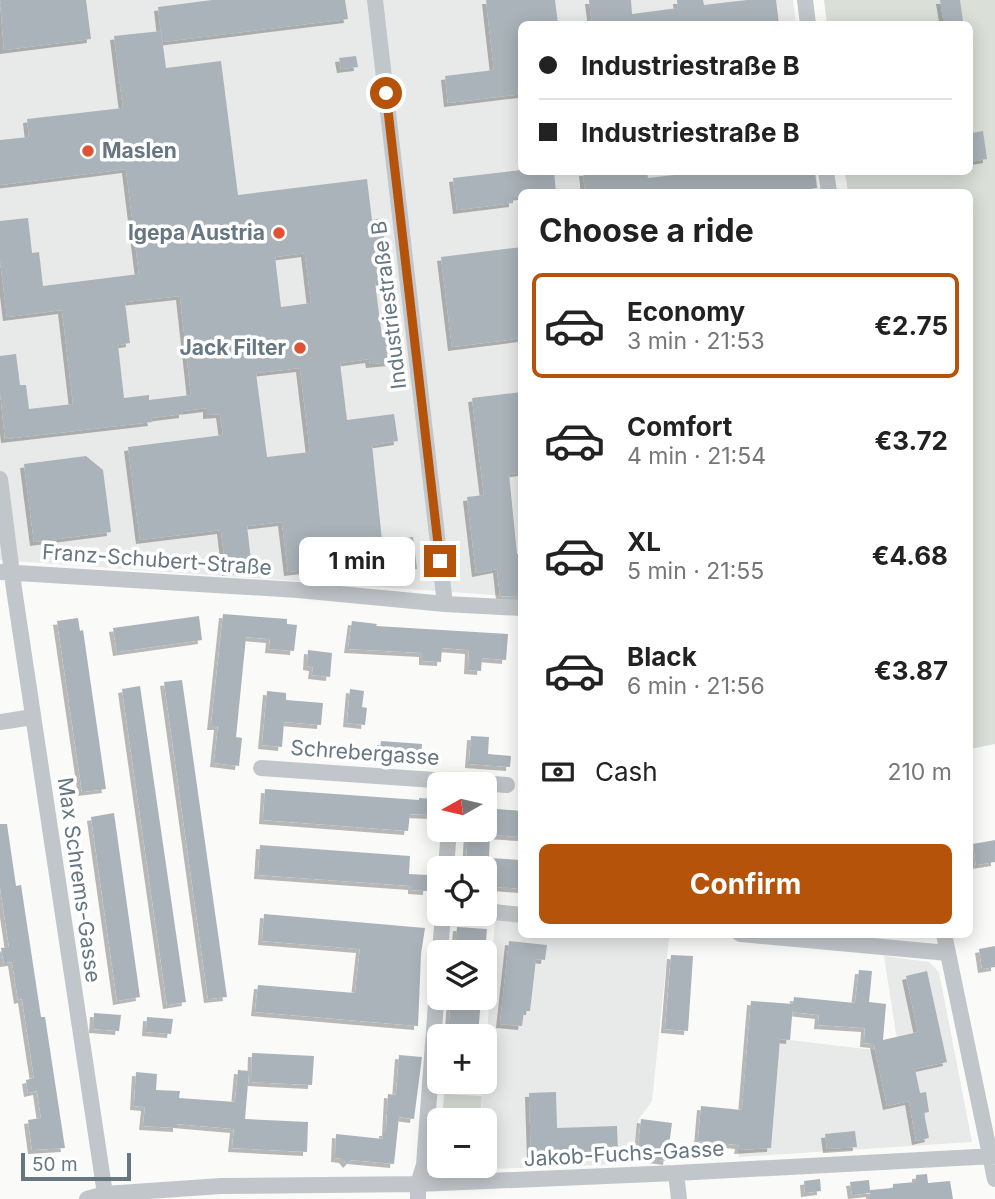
<!DOCTYPE html>
<html lang="en">
<head>
<meta charset="utf-8">
<style>
	body { margin:0; font-family:Inter,sans-serif; background:#f2f2f2; color:#222; height:100vh; display:flex; flex-direction:column; font-size:26px; white-space:nowrap }
	* { box-sizing:border-box; margin:0 }
	p { font-size:23px; color:#767676 }
	.icon { flex:none; width:38px; height:38px; fill:none; stroke:currentColor; stroke-width:2; stroke-linecap:round; stroke-linejoin:round }
	.map { position:relative; flex:1; overflow:hidden }
	.panel { position:absolute; left:518px; top:189px; width:455px; height:749px; display:flex; flex-direction:column; background:#fff; border-radius:10px; box-shadow:0 4px 18px #0003 }
	.panel>* { flex:none }
	.guide { position:absolute; left:518px; top:21px; width:455px; height:154px; border-radius:10px; box-shadow:0 4px 18px #0003; display:grid; align-content:center; height:154px; padding:0 21px; background:#fff }
	.needle { width:46px; rotate:262deg }
	.controls { position:absolute; left:427px; top:772px; display:grid; gap:14px }
	.controls a { display:grid; place-items:center; width:70px; height:70px; border-radius:10px; background:#fff; box-shadow:0 4px 18px #0003; font-size:35px }
	.scale { position:absolute; left:21px; bottom:18px; width:110px; box-sizing:border-box; padding-left:7px; border:4px solid #667782; border-top:0; font-size:19px; line-height:24px; white-space:nowrap; color:#667782; -webkit-text-stroke:5px #fff; paint-order:stroke }
	.end { position:absolute; width:32px; height:32px; margin:-16px; border:9px solid #b45309; background:#fff; box-shadow:0 0 0 4px #fff }
	.from { border-radius:50% }
	.bubble { position:absolute; height:49px; border-radius:10px; background:#fff; box-shadow:0 4px 18px #0003; font-size:23px; font-weight:700; line-height:49px; text-align:center }
	.guide b { display:flex; align-items:center; gap:24px; height:66px; font-size:26px }
	.guide b+b { border-top:2px solid #e0e0e0 }
	.guide i { width:18px; height:18px; background:#222 }
	ul { padding:0; list-style:none }
	li { display:flex; align-items:center; gap:21px; height:105px; margin:0 14px 10px; padding:0 7px; border:4px solid transparent; border-radius:10px }
	li div { flex:1 }
	li b { display:block; font-size:26px }
	li em { font-style:normal; font-weight:700 }
	li.current { border-color:#b45309 }
	li>.icon { width:63px; height:63px; stroke-width:1.5 }
	h2 { padding:0 21px; font-size:32px; line-height:84px }
	.pay { display:flex; align-items:center; gap:18px; height:77px; padding:0 21px; font-size:26px }
	.pay p { margin-inline-start:auto }
	.cta { display:flex; gap:14px; margin-top:auto; padding:14px 21px }
	.cta a { flex:1; height:80px; border-radius:10px; background:#b45309; color:#fff; font-size:28px; font-weight:700; line-height:80px; text-align:center }
	.map>svg:first-child { display:block }
	.built { fill:#e8e9e9 }
	.green { fill:#dadfd7 }
	.building { fill:#aab3b9; fill-rule:evenodd; filter:url(#shadow) }
	.lines { fill:none; stroke-linecap:round; stroke-linejoin:round }
	.minor { stroke:#c1c6ca; stroke-width:16 }
	.route { stroke:#b45309; stroke-width:9 }
	.poi-dot { fill:#df5332; stroke:#fff; stroke-width:2.5 }
	.labels { text-anchor:middle; stroke-width:7; stroke-linejoin:round; paint-order:stroke }
	.poi-label { font-size:21px; font-weight:bold; fill:#667782; stroke:#fff; text-anchor:end }
	.street-label { font-size:21px; fill:#667782; stroke:#fff }
</style>
</head>
<body>
<div class="map">
<svg width="995" height="1199" viewBox="0 0 995 1199">
	<defs>
		<filter id="shadow"><feDropShadow dx="-4" dy="4" stdDeviation="0" flood-color="#0004"/></filter>
	</defs>
	<rect width="100%" height="100%" fill="#fafaf8"/>
	<path class="built" d="M0 0H793L796 24H522V172H816L819 192H522L521 597 0 560Z
		M495 919 521 922 522 934H634L669 938 652 1101 639 1119 630 1164 487 1169 485 1120H481Z
		M884 956 929 962 939 972 972 1142 739 1157 738 1150 751 1001 793 1004 790 1040 899 1053Z"/>
	<path class="green" d="M824 0H995V744L970 749V192H848L845 172H970V24H827Z
		M444 1094 482 1096 480 1120H442Z"/>
	<path class="building" d="M0 0H86L91 39 4 50Z
		M212 0H345L348 19 162 42 158 7Z
		M486 0H555L558 24H522V94L448 103 445 76 494 70Z
		M589 0H631L632 14 678 8 677 0H703L704 5 747 0H776L779 24H592Z
		M940 0H960L963 21 944 24Z
		M161 31 166 68 221 61 238 195 367 179 372 220 382 218 385 244 375 245 377 266 385 272 386 281 375 282 382 337 398 335 402 361 370 364 369 359 340 363 347 420 394 414 398 441 372 445 382 540 413 537 417 569 398 570 397 568 344 574V570H338V566L288 572 282 522 247 526 252 569 226 572 221 530 140 540 128 447 223 435 220 414 207 415V408L183 411V414L151 418 152 422 5 439 0 391V356L16 354 20 385H26L29 409 73 404 62 310 7 317 0 260V221L28 218 32 253 39 252 43 286 139 274 126 169 0 185V140L29 137 27 119 123 108 114 36ZM305 253 311 303 281 307 275 257ZM180 296 191 395 149 400V395L124 398 118 345 130 343 125 302ZM300 368 310 452 267 457 256 373Z
		M356 56 358 67 341 69 339 58Z
		M983 131 987 159 970 162V142H973L972 133Z
		M522 170V172H554L556 192H522V196L513 197V203L457 210 453 178Z
		M583 172H647L648 178 701 172H815L817 188 781 192H585Z
		M522 247V338L452 347 441 257Z
		M522 392V472L509 474 517 554H522V597L500 596 497 569 476 573 467 497 484 495 472 398Z
		M86 456 103 470 111 532 34 542 24 464Z
		M223 614 287 619V624L297 625 294 651 269 649 270 639 246 637 236 737 242 738 239 766 214 763 218 726H211Z
		M199 616 202 640 117 652 113 628Z
		M78 618 80 631 83 630 106 789 82 792 57 621Z
		M352 621 377 624 376 626 508 634 506 660 482 658 481 671 468 670 469 650 442 648 441 662 423 661V653L348 649Z
		M308 650 332 653 330 677 312 675 313 667 307 666Z
		M182 680 227 997 208 999 164 682Z
		M140 686 186 1002 167 1005 122 689Z
		M350 689 364 691 362 707 367 708 365 725 347 723Z
		M267 691 286 693V700L323 703 321 725 284 722 282 747 262 745Z
		M471 736 489 737 488 754 511 756 510 767 469 764Z
		M381 741 422 744 421 758 414 757 413 761 394 760 395 756 379 755Z
		M265 789 419 800V798L434 799 433 815 410 814 408 831 263 820Z
		M485 808 522 811V837L490 835 489 858 522 860V889L485 886V868H466L468 830H485Z
		M114 813 140 997 117 1001 91 817Z
		M0 824H7L16 886 21 885 41 1017H45L65 1148 32 1150 28 1120 41 1118 37 1091 28 1093 26 1080 34 1078 22 999 18 1000 12 962 4 963 1 948 9 947 0 887Z
		M995 840V862L976 865 973 844Z
		M260 845 410 856 409 874 428 875 427 891 412 890V886L258 875Z
		M264 914 425 928 421 954 418 1026 255 1012 258 985 355 993 360 949 262 941Z
		M457 927 487 929 485 952H455Z
		M509 941 547 945 545 960 536 959 530 1011H524L522 1026 500 1024Z
		M995 946V967L982 969 979 949Z
		M671 955 693 956 688 1031 665 1029Z
		M859 970 872 971 869 1002 886 1004 883 1040 918 1032 906 976 927 971 947 1062 915 1069 920 1093 926 1092 929 1112 924 1113 929 1138 916 1141 909 1101 887 1106 874 1044 864 1043 865 1028 818 1025 819 1015 792 1012 794 997 855 1003Z
		M451 998H481L478 1036H448Z
		M751 1001 793 1004 790 1040 780 1039 771 1148 738 1150 739 1145 698 1141 701 1106 742 1110Z
		M94 1013 121 1015 119 1031 93 1029Z
		M147 1017 173 1019 171 1034 146 1032Z
		M252 1053 314 1056 312 1085 251 1082Z
		M399 1055 422 1057 414 1119 399 1117 394 1164 351 1160 347 1164 343 1159 335 1158 336 1134 383 1139V1132H386L388 1094 396 1095Z
		M238 1070 249 1071 245 1119 308 1122 307 1152 232 1148 234 1129 177 1124V1128L143 1126 145 1107 134 1106 136 1072 157 1074 156 1090 180 1091 179 1098 235 1102Z
		M556 1092 557 1128 617 1126 618 1153 531 1156 529 1093Z
		M641 1119 672 1123 667 1161 637 1157Z
		M855 1131 857 1147 827 1149 825 1134Z
		M927 1174 928 1183 950 1181 953 1199H870V1193L852 1195 850 1182 869 1180 870 1190 893 1188V1184L916 1182V1175Z
		M820 1179 821 1191 805 1193 804 1181Z"/>
	<g class="lines">
		<path class="minor" d="M375 0 445 604
			M805 0 808 24
			M826 172 829 192
			M0 479 14 589 105 1194
			M0 572 298 590 445 604 522 608
			M0 722 33 717
			M261 768 507 785
			M446 868 449 830
			M485 911 522 915
			M740 934 948 953
			M944 934 995 1179
			M440 952 443 914
			M676 1173 679 1199
			M87 1199 105 1194 221 1186 418 1184 676 1173 995 1156
			M418 1199V1184L424 1165 439 963"/>
	</g>
	<g class="lines">
		<path class="route" d="M386 93 440 561"/>
	</g>
	<g class="poi-dot">
		<circle cx="88" cy="151" r="7"/>
		<circle cx="279" cy="233" r="7"/>
		<circle cx="300" cy="348" r="7"/>
	</g>
	<g class="labels">
		<g class="poi-label">
			<text x="102" y="158" text-anchor="start">Maslen</text>
			<text x="265" y="240">Igepa Austria</text>
			<text x="286" y="355">Jack Filter</text>
		</g>
		<g class="street-label">
			<text transform="translate(389 305) rotate(-97)" y="7">Industriestraße B</text>
			<text transform="translate(157 560) rotate(4)" y="7">Franz-Schubert-Straße</text>
			<text transform="translate(365 753) rotate(4)" y="7">Schrebergasse</text>
			<text transform="translate(79 880) rotate(82)" y="7">Max Schrems-Gasse</text>
			<text transform="translate(624 1154) rotate(-3)" y="7">Jakob-Fuchs-Gasse</text>
		</g>
	</g>
</svg>
<div class="controls">
<a><svg class="needle" viewBox="-14 -14 28 28"><path d="M0-13l5 13h-10z" fill="#e53935"/><path d="M0 13l5-13h-10z" fill="#767676"/></svg></a>
<a><svg class="icon" aria-label="locate" viewBox="0 0 24 24"><circle cx="12" cy="12" r="6"/><path d="M12 2v4M12 18v4M2 12h4M18 12h4"/></svg></a>
<a><svg class="icon" aria-label="layers" viewBox="0 0 24 24"><path d="M12 4l9 5-9 5-9-5zM3 14l9 5 9-5"/></svg></a>
<a>+</a>
<a>−</a>
</div>
<div class="scale">50 m</div>
<i class="end from" style="left:386px;top:93px"></i>
<i class="end" style="left:440px;top:561px"></i>
<div class="bubble" style="left:299px;top:537px;width:116px">1 min</div>
<div class="guide">
<b><i class="from"></i>Industriestraße B</b>
<b><i></i>Industriestraße B</b>
</div>
<section class="panel">
<h2>Choose a ride</h2>
<ul>
<li class="current"><svg class="icon" aria-label="car" viewBox="0 0 24 24"><path d="M5 17H2v-5l4-1 3-4h7l3 4 3 1v5h-3M9 17h6M6 11h13"/><circle cx="7" cy="17" r="2"/><circle cx="17" cy="17" r="2"/></svg><div><b>Economy</b><p>3 min · 21:53</p></div><em>€2.75</em></li>
<li><svg class="icon" aria-label="car" viewBox="0 0 24 24"><path d="M5 17H2v-5l4-1 3-4h7l3 4 3 1v5h-3M9 17h6M6 11h13"/><circle cx="7" cy="17" r="2"/><circle cx="17" cy="17" r="2"/></svg><div><b>Comfort</b><p>4 min · 21:54</p></div><em>€3.72</em></li>
<li><svg class="icon" aria-label="car" viewBox="0 0 24 24"><path d="M5 17H2v-5l4-1 3-4h7l3 4 3 1v5h-3M9 17h6M6 11h13"/><circle cx="7" cy="17" r="2"/><circle cx="17" cy="17" r="2"/></svg><div><b>XL</b><p>5 min · 21:55</p></div><em>€4.68</em></li>
<li><svg class="icon" aria-label="car" viewBox="0 0 24 24"><path d="M5 17H2v-5l4-1 3-4h7l3 4 3 1v5h-3M9 17h6M6 11h13"/><circle cx="7" cy="17" r="2"/><circle cx="17" cy="17" r="2"/></svg><div><b>Black</b><p>6 min · 21:56</p></div><em>€3.87</em></li>
</ul>
<div class="pay"><svg class="icon" aria-label="cash" viewBox="0 0 24 24"><path d="M3 7h18v10H3z"/><circle cx="12" cy="12" r="2"/></svg>Cash<p>210 m</p></div>
<div class="cta"><a>Confirm</a></div>
</section>
</div>
</body>
</html>
